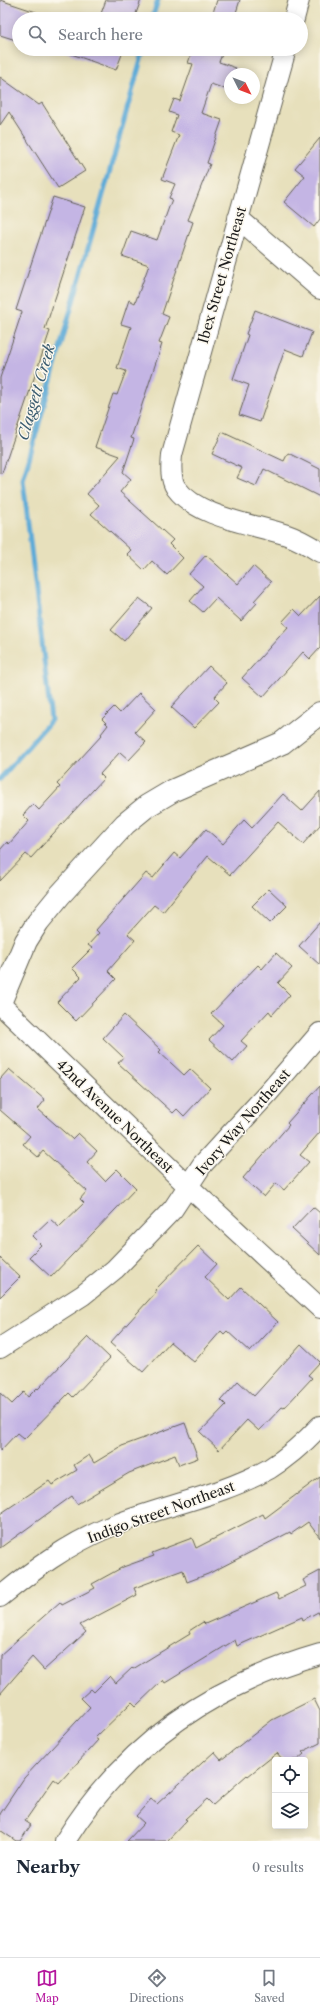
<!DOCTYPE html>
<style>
body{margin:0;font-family:"Libre Caslon Text",serif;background:#f6f6f7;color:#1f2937}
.controls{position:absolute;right:12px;bottom:12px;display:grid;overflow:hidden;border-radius:4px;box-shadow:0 2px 10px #0003}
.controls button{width:36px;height:36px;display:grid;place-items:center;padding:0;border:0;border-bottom:1px solid #e0e1e3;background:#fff;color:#1f2937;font:20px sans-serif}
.compass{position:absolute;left:224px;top:68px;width:36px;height:36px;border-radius:50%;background:#fff;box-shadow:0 2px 10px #0003;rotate:132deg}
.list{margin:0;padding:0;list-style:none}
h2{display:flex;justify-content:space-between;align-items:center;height:52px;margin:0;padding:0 16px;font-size:17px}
h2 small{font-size:13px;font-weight:400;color:#747a83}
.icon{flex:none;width:22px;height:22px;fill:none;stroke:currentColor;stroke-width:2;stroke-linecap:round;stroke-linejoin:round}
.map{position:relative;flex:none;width:320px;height:1841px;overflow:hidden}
.search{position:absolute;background:#fff;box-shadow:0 2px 10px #0003;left:12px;right:12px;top:12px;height:44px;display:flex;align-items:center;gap:10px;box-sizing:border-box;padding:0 14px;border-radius:22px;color:#747a83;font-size:15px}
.sheet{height:116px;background:#fff}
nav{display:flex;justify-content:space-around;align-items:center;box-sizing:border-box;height:56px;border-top:1px solid #e0e1e3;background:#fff;font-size:11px;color:#747a83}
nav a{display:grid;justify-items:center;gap:2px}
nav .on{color:#b5179e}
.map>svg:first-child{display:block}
</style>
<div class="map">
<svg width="320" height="1841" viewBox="0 0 320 1841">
<rect width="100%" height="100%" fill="#fbf7ec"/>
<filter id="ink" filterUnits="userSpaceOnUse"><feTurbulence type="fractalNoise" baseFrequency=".025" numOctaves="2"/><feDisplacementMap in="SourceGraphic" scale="8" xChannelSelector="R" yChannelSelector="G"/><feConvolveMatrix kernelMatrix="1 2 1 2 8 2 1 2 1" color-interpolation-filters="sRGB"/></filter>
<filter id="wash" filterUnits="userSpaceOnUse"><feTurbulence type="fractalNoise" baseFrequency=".012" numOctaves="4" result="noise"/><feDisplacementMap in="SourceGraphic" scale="16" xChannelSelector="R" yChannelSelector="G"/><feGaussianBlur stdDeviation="0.9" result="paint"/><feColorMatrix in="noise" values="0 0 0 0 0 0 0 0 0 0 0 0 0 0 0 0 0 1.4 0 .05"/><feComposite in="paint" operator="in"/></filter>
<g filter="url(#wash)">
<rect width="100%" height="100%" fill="#e7e0bc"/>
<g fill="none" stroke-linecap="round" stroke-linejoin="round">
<path stroke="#5eabd7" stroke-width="5" d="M152,19L158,0
M0,779L51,720L23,480L144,49"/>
</g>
<g id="blocks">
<path fill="#c4b5e4" d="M0,0L48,16V19H19V41L0,35Z
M106,0H141L134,19H99Z
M217,0H240L234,19H211Z
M63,49H124L116,70L63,51Z
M193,49H224L219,62L236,68L234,74H230L228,90L211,84L201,113L222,120L207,163L210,164L188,220L193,222L162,314L169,317L159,343L162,344L131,438L134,439L123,472L131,479L120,492L173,540L169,544L183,558L167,575L152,561L144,570L127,554L131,550L91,514L99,505L87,494L120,456L95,447L113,394L117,395L126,371L117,368L131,327L121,324L129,300L135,303L149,265L122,256L131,231L157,240L172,199L169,198L175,184L162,179L179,135L171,132L177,115L169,112L174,99L180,101L193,64L188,63Z
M0,77L39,105L42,103L85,171L58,188L9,112L0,125Z
M320,138V219L314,227L284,202L305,176L295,168Z
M53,197L85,207L45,329L50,331L2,473H0V378L22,312L16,310Z
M255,310L312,332L303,356L285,349L260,422L239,415L249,385L233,379L248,335L246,334Z
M222,432L284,461L288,453L320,469V497L264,469L256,486L237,478L242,468L212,454Z
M206,555L238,584L253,566L271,582L254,601L257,603L241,621L216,598L203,612L190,601L203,586L189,574Z
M320,596V648L310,659L303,652L263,697L242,678L288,627L282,622L294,609L301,616Z
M139,598L152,608L124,641L111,630Z
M209,666L227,683L214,697L219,702L194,728L171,707Z
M139,693L156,709L135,732L146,742L129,760L120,752L100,774L104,778L31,858L26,854L0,881V850L7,842L9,844L29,821L23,815L33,804L39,810L60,787L57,784L102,735L101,734L108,725L102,719L114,707L120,713Z
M320,791V825L303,844L278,822L230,875L208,856L163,912L154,905L128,934L135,940L108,971L116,979L76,1021L57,1002L81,977L72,968L92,948L88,945L99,933L96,930L146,873L153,878L174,853L180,858L206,829L223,844L244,820L252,828L283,794L302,811Z
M269,889L287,906L270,923L252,906Z
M320,922V965L299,946Z
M276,953L292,968L278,983L290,995L272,1015L269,1011L241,1041L247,1046L233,1062L209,1040L223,1025L211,1014L258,965L262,969Z
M124,1015L161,1050L159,1052L184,1075L190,1069L210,1088L184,1116L177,1109L173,1113L118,1063L123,1057L103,1038Z
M9,1069L45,1100L38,1109L72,1139L78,1133L97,1151L87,1162L105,1181L117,1169L136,1188L51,1277L29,1257L41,1245L32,1236L50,1219L59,1227L84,1203L80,1199L87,1191L43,1151L38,1157L23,1144L30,1136L0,1110V1079Z
M320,1086V1132L300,1155L309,1162L284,1190L276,1183L264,1197L243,1178L289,1125L287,1123Z
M313,1207L320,1213V1255L292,1229Z
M198,1246L217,1264L205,1277L229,1300L241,1287L278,1322L250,1352L227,1331L224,1334L221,1331L194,1362L170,1342L143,1372L110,1343L156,1292L155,1290Z
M0,1258L20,1277L0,1297Z
M88,1337L110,1358L73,1397L69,1393L24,1439L17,1433L0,1451V1393L12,1404L24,1392L28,1397L37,1388L38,1389Z
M301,1344L320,1362L308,1375L312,1378L284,1408L282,1407L259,1431L247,1420L219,1450L200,1432L226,1405L221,1400L238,1381L254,1396Z
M185,1423L198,1458L179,1465L175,1455L129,1473L77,1504L72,1496L0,1548V1514L49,1481L52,1485L77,1470L74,1465L89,1455L94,1463L122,1446Z
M320,1477V1538L308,1522L291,1534L290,1532L208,1574L187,1582L183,1570L134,1588L137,1595L80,1625L86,1632L44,1670L32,1657L0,1694V1655L60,1602L62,1605L95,1588L92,1584L123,1567L154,1556L152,1553L192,1538L196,1548L263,1514L265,1518Z
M320,1571V1616L318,1612L303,1620L302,1617L237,1646L235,1640L165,1683L163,1680L136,1706L132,1702L95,1738L98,1740L59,1783L54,1779L25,1821L31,1825L20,1841H16L0,1830V1814L24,1778L90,1707L81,1698L91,1689L94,1692L110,1676L116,1683L132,1668L133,1669L190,1634L189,1631L203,1622L205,1624L276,1593L279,1599L306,1586L303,1580Z
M314,1699L320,1711V1743L302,1752L304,1754L297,1760H283L277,1753L248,1776L247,1775L213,1805L207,1799L185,1819L187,1820L167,1841H127L144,1823L136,1816L151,1799L157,1804L214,1752L221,1760L272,1720Z"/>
</g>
</g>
<g filter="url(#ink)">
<use href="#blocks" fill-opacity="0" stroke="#636154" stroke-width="1"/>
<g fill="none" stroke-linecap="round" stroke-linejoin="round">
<g stroke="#636154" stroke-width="22">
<path id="minor" d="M294,19L299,0
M286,49L172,455C171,466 170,479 176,488C198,518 254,524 287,535C299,539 309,545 320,552
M238,218L320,289
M0,1004L189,1187L320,1308
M0,1348L83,1295L115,1269L173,1209L202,1165L269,1092L320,1033
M0,1597C33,1570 67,1545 107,1528C159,1506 219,1497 269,1469C288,1457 305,1442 320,1426
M65,1841C125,1744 212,1685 320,1654"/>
</g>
<g stroke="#636154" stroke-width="24">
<path id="tertiary" d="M0,1003L26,941L38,922L60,895L125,824L147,806L174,790L282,743L320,713"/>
</g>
<use href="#minor" stroke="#fff" stroke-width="20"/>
<use href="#tertiary" stroke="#fff" stroke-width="22"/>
</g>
</g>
<g text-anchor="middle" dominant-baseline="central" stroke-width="3" stroke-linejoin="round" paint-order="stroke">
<g font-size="14" fill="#1c1c1c" stroke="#fbf7ec">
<text transform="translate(222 275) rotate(-74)">Ibex Street Northeast</text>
<text transform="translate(115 1116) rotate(44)">42nd Avenue Northeast</text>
<text transform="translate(243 1122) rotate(-49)">Ivory Way Northeast</text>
<text transform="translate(161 1512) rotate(-20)">Indigo Street Northeast</text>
</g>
<g font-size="15" font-style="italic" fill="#3a5c70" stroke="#fbf7ec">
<text transform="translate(36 392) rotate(-74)">Claggett Creek</text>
</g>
</g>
</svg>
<div class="controls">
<button><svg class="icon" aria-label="locate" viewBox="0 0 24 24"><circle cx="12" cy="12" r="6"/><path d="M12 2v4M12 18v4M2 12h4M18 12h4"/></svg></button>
<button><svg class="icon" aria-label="layers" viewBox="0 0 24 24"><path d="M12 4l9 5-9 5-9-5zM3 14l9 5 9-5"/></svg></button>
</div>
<svg class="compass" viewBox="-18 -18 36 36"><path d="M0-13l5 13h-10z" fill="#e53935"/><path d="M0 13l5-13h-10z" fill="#747a83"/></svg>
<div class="search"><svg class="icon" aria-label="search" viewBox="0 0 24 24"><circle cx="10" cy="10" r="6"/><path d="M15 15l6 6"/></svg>Search here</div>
</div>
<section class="sheet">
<h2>Nearby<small>0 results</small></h2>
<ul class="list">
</ul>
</section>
<nav>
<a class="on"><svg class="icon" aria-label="map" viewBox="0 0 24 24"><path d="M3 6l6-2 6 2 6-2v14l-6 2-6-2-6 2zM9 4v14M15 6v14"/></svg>Map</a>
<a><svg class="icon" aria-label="directions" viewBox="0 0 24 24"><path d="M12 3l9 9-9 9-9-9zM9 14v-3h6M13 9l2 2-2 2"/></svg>Directions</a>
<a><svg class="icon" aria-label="saved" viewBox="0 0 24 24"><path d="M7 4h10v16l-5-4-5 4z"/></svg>Saved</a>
</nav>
